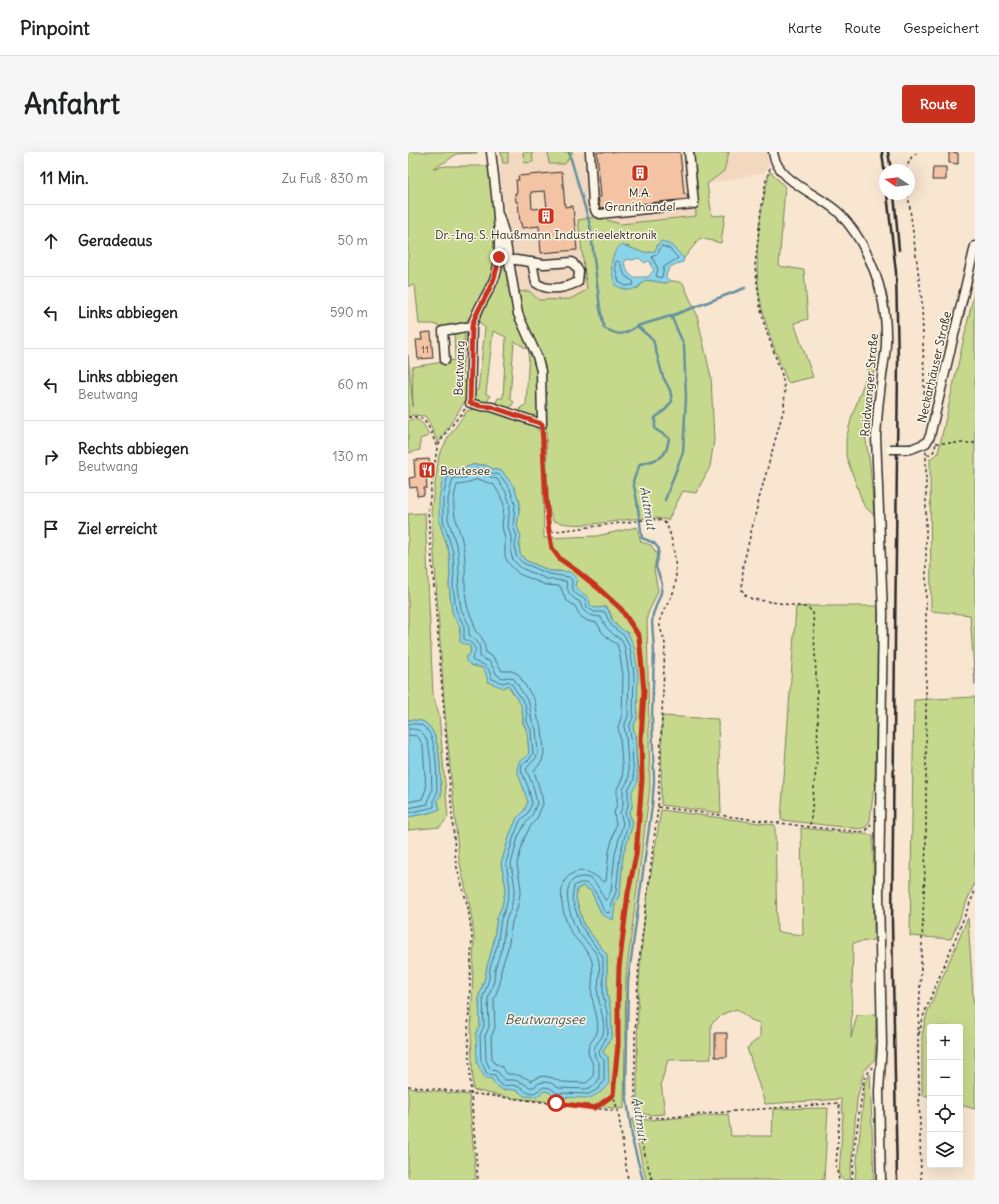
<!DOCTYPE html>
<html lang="de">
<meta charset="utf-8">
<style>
body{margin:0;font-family:Delius,sans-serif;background:#f6f6f6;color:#202124}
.controls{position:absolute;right:12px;bottom:12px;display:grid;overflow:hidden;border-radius:4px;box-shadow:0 4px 16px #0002}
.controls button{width:36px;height:36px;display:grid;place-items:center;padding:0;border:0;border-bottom:1px solid #e0e0e0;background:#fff;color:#202124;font:20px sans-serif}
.compass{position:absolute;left:471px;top:12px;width:36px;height:36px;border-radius:50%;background:#fff;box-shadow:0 4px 16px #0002;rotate:283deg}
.stop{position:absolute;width:12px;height:12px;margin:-9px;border:3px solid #c8321e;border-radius:50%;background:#fff}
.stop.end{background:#c8321e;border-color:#fff;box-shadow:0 1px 4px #0008}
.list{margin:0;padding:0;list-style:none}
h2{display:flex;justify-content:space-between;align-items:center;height:52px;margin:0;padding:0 16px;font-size:17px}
h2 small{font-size:13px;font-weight:400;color:#757577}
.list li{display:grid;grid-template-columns:26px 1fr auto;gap:12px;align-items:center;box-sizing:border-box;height:72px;padding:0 16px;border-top:1px solid #e0e0e0}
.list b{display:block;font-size:15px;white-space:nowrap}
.list p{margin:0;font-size:13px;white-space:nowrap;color:#757577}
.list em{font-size:13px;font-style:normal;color:#757577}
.icon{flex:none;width:22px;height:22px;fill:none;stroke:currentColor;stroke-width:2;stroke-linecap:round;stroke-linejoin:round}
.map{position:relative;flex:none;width:567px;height:1028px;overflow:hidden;border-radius:4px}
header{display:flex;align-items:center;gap:24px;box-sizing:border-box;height:56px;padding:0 20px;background:#fff;border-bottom:1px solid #e0e0e0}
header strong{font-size:19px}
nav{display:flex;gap:22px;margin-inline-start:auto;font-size:14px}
.intro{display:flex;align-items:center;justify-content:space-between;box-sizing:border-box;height:96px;padding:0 24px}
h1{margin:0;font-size:28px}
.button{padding:10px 18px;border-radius:4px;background:#c8321e;color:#fff;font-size:14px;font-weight:700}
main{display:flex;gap:24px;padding:0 24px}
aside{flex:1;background:#fff;border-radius:4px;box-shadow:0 4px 16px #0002}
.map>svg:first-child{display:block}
</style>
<header>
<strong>Pinpoint</strong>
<nav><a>Karte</a><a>Route</a><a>Gespeichert</a></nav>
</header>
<div class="intro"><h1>Anfahrt</h1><a class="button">Route</a></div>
<main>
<aside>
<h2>11 Min.<small>Zu Fuß · 830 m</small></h2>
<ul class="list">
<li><svg class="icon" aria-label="ahead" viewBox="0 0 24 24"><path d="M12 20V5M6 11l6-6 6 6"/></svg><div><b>Geradeaus</b></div><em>50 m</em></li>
<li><svg class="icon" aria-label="left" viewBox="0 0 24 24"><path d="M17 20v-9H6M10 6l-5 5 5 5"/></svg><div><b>Links abbiegen</b></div><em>590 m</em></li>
<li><svg class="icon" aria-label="left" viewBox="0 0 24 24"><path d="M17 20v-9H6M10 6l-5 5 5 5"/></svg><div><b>Links abbiegen</b><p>Beutwang</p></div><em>60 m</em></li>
<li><svg class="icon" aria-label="right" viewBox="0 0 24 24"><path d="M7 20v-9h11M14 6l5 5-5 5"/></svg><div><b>Rechts abbiegen</b><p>Beutwang</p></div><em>130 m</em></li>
<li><svg class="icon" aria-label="arrive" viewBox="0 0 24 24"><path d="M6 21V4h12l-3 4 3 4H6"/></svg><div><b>Ziel erreicht</b></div></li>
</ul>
</aside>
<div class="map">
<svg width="567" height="1028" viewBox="0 0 567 1028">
<rect width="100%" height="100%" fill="#f9e6d1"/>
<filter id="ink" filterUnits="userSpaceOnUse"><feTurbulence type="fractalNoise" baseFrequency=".025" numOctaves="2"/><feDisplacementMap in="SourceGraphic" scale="8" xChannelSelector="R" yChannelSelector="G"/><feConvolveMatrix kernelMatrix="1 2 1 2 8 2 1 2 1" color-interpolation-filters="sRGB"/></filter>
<g filter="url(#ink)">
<path fill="#f3d8c0" d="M91,0H359L361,13L356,21L299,32L301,62L173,76L182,138L163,149H110L92,23Z"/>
<path fill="#c6d88c" stroke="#78825c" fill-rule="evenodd" d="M0,0H69V1L48,2L39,9L25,16L38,14H80L89,81L88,111L82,131L65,161L56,172L38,176L25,172H11L7,133L0,134Z
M93,0H100V11H95Z
M115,0H124L125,10L116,11Z
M140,0H165L157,12H141Z
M285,0H321L316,19L299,32L304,64L317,63L313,91L292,86L276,106L264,94L250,92L247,99C237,103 228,98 219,94L203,115L229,137L238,128L258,131L262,129H266L275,131L289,163L303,225L306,288L302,315L288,341L275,339L260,368C253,367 245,365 238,366C208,367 176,378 145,369L141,358L139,328L137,222L131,199L113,162L108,140L121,139L131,148L162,147L179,138L170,68L187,65L213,72L288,64Z
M362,19L377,35L371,114L396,118L400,167L386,171L405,225L380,231C370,206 360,182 354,156C344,114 351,60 362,19Z
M94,81L105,155L110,170L129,209L132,264L128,267L116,263L112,259L113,255L118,253L121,198L106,189L102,247L106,250L102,256C96,256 91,256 88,250L90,246H95L98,185L85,179L78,242L82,244L79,250C73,252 69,250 65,246V239L70,238L77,176L69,167L82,143Z
M567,137V533L562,463L523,459L522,307L530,301Z
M57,180L54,227L59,231L57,249L30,291L20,268L17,264L5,263L0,265V203L5,255L4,215L47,208L46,181Z
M470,185L457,283L462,313L466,363L456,354L438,304V287L444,264L457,228Z
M70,256C87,260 128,266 134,284L136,386L189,384L229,375L233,390L243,393L249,402L246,417L250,439L239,464L242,636L218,824L216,957L104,946L65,938L63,879L66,784L62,755L51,708L37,562L23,359L31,303L41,284L59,259ZM64,313H77L85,317L94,319L106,336L112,351L109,374L113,385L111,393L112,401L117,408L142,419H152L167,434L182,453L186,456L198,455L201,458L205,469L211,476L229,566L225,575L227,584L230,620L223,639L224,655L221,661L225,671L215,703L212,741L207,752L205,767L194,763L183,739L175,734L169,737L168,747L176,773L199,803V842L203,859L204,884L195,899L196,902L200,905V917L141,940L136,939L128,945L104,937L95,938L84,927L72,874L71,844L77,826L79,815L85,793L89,766L94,754L98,735L93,712L102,682L109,666L116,659L120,650L116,637L117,606L121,601L119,579L115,571V564L113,553L100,533L78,521L75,516L63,513L62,494L51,480L52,475L44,460L41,433L42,421L41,400L31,369L45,316L54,317Z
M4,267C15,268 17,274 21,284L12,287V298L0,301V269Z
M17,361L25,543L31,563L40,665L32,675L0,678V665L21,661L32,657L29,647L33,644C32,626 35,575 13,569C9,568 4,568 0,568V362Z
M404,454H470L467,624L462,669L458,675L452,677L373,668L388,455Z
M567,545V730L543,787L502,784L506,548Z
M254,564L310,567L313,661L253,653Z
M253,658L367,673L369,780L395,783L393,676L465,683L466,788L445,791L443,886L449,863L468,862L467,907L456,919L449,948L442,1028H435L431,1023L435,962L433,947L357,952L339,896L352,885V871L343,868L329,857L317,861L303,872V907L260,908L253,931L257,962L241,963L232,960L229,950C229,905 229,860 232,816C235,763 245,710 253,658Z
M560,766L567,875V957L552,953V875H522V945L514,943V883L519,861Z
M462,922L466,1028H447L457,930Z
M0,936L61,943L68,1028H0Z
M420,956L416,1028H238L224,967L242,968L320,962L323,984H364L365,957Z"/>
<path fill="#8ad4ea" stroke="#64909e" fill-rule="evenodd" d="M254,89L264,94L276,106L275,110C265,113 260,114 258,125L262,129L258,131L238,128C226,139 222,141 207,133C203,118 200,105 213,93C224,95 235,104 247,99L250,92ZM231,106L237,111L240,109L243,110V114L246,118L240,125C223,125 223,128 216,111L219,107L224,108Z
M64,313H77L85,317L94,319L106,335L112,351L109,374L113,385L111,393L112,402L117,408L142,419L162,420L169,427L167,434C173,442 182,442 182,453L187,456L198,455C202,459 202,465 205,469C208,475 215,478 220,481L226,495L230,522L229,566L225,575L227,584L230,630L224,639V655L221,661L225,671L215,703L212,741L207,752L205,768L194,763L183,739L175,734L169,737L168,747L176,773L199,803V842L203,859L204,884L195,899L196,902L200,905L201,931L193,940L182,946L147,945L141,940L136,939L128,945L116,944C109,937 104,937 95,938L86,932L84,927L77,926L69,911L68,881L72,874L71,844L77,826L79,815L85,793L89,766L94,754L98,735L93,712L102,682L109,666L116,659L120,650L109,618L111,609L117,606L121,601L119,579L115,570V564L113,553L100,533L96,536L80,530L78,521L75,516L63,513L58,509V505L63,501L62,494L52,490V475L44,460L41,433L42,421L41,400L31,369V346L35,326L39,317H54Z
M0,568C4,568 9,568 13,569C35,575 32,626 33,644L29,648L32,657L21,661L0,665Z"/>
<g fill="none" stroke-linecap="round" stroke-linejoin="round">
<path stroke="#516f77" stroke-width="1" d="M254,94L262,97L270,106L256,115L254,125L252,126L248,124L250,117L244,105L250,101Z
M210,109L212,111L217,124L226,130L225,133L218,134L211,130L207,115L208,110Z
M65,317H76L83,321L92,323L102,337L107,352L105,374L109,385L107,393L108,404L115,411L141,422L161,425L164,428C163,440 167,442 177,447L179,455L186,460H197C203,475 204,475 217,484L222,496L226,523L225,565L221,575L223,585L226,628L220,638V654L217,661L220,671L212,703L208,740L203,751L202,760L200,761L196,759C190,747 184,722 166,734L164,747L173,774L195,805V843L199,860L200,882L191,899L192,904L196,908V929L190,937L181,942L149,941L142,936L136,935L126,941L118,940L114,936L105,933L95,934L90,930L87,923L79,922L73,909L72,883L76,874L75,845L81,827L82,816L89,794L93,767L98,755L102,735L98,711L106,684L112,669L120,661L124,651L120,635L113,618L114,612L120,609L125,602L123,578L119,570V563L117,552L103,531L100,529L95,531L84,527C78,509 79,516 64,508V506C72,496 64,491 56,487V474L48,458L45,434L46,420L45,400L35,368V346L39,327L42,321H54Z
M66,322H75L89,327L98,340L102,352L100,374L103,385V402L105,408L113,416L139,427L158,429C160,441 161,444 172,450C174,462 183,464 193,465L198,475L206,483L214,488L217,497L221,523L220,564L216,575L218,585L221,627L215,637V653L212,661L215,671L207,702L203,739L199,747L197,748C191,739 189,725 175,725C149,725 162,764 168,776C173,787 186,795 190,806C194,817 189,831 190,843C191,853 198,871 195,882C193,888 187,892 186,898L187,905L191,910V927L187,933L179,937L151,936L143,931L136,930L131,931L126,935H121L115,931L106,928H96L90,920L82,917L78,908L77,884L81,875L80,846L86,829L87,817L94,795L98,768L103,756L107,736L103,712L110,685L117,672L124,663L129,651L125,634L118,617L128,606L130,601L128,577L124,569L121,551L106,527L102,525L94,526L89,523L82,510L72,505C72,493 72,490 61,483V473L53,457L50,434L51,420L50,399L40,367V347L45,326H56Z
M67,328H73L86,333L92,343L96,353L94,375L97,386V404L100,411L111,422L138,433L152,434L158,448L167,454L172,464L180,469L189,471L194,480L202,488L209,492L211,499L215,523L214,563L210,575L212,586L215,625L209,637V652L206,661L208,672L201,700L198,729L195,730C190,725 181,719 174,719C143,721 154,763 163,780C168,789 183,800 184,810C186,821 183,833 184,844C185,855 192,869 189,880C187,887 180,891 180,899C180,905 184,908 185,913C186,916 185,922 185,925L178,931L153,930L145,926L136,924L130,925L123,929C116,924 108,922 99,922L94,915L86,911L84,907L83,885L87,876L86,847L92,831L93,818L100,796L104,770L109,757L113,737L109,712L116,687L122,675L129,666L135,652L134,645L126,619L134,609L136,601L134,576L130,567L127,549L110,522L104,519H94L86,506L78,501C76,491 76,485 67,479C67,469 61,463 59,453C55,435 59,417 56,398C52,372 40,362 49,333L57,332Z
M0,572C4,572 9,571 13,573C31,581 28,624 29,642L26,647V655L0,661
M0,577C4,577 9,577 12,579C25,587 23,625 24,639L21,645L20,652L0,656
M0,583L9,584L11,586L15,594L18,637L14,647L0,650"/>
<path stroke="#64909e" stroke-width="2.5" d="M161,0L182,73L192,156L196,176C212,184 214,184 229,174L245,188L255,225L262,238L264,249L258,257L247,266V277L261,286C258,308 251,307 232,312L225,329L229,349L234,386L246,391L251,397L248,415L254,432L253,441L245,462L244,470L246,499L244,566L246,630L244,654L220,829L218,941L225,991L235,1028
M229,174L263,164L337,136
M257,348L275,300L278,246L276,193L263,164"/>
</g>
<path fill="#f3c3a3" stroke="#2b2b2b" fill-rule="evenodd" d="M189,0H272L276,42H279L280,47L192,56L190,45H193Z
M541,0L550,1V12L541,11Z
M525,15H538V28H524Z
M154,20L157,55L165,54L169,98L133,101L131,74L114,76L113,71H112L110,50H108L107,41H109L108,28H111L110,24ZM137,39L139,56L124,57L123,40Z
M23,180L25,206L10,207L8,188H14L13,181Z
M21,307L23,323L18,324L19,336H16V343L9,344V335L2,336L1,326L7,325L6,308Z
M307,881H319V905H307Z"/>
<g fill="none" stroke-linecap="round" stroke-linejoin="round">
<g stroke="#2b2b2b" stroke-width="11">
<path id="minor" d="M83,0C87,31 91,61 91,91C91,101 91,112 88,122C82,140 69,155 64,174L62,251L73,254L84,255L134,272L133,219L129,204L110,162L96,80L91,64
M182,0L185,52L188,60L192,62L286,52L281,0
M365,0C368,30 414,43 432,62C442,73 452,87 458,100C472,128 479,159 478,191C478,202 475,213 474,224C471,244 469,264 468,284L475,461L471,741L474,892L471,939L473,1028
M101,107L136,112L164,110L171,119L170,130C157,136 141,140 128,131L124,110
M37,208L35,179L64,174
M503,297L518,291L522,284L567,94"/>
</g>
<path stroke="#2b2b2b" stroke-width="1.5" stroke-dasharray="3 3" stroke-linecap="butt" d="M362,16L358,28L353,58L347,114L352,153L357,175L374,223L377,238L376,256L351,347L335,414L334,438L337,443L344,447L397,455L401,457L405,460L410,564L409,607L402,675
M497,18L504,4L511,0
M500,42L514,149L517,269
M57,257L37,282L29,296L20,359L48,712L60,755L64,784L60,880L63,942L70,1028
M0,266C19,259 24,283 29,296
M135,280L141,380L236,368C243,368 251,366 257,371C265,379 270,423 267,434C265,446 255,456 252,468C250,475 256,484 257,492L250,655L231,810L227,884V940L228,959L232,963L238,965L253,966L328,959L430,951L432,957L428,1014L431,1028
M528,291H567
M519,303C527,301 527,297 528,290
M141,380L144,396L152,407L169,419L190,436L213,457L231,484L236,539L233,586L234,627L228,703L220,741L211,816L210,851L211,893L205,943L210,959L220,1028
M250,655L402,675L452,680L458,679L463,672
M511,882L516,862L567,739
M0,934L210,959
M187,956L205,943
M228,960L233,988L244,1028
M444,1028L447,991L456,927L464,915
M513,1028L510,888L518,692V299"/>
<use href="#minor" stroke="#fcf5e5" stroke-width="8"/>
<path stroke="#2b2b2b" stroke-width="2.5" d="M474,0L477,24
M480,0L483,18
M479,42L488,120L490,210L484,771L489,1028
M486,42L491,98"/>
<g stroke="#2b2b2b" stroke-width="11" stroke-linecap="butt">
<path id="minor-bridge" d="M482,297H503"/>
</g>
<use href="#minor-bridge" stroke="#fcf5e5" stroke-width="8"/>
</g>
</g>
<g fill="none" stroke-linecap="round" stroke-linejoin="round" filter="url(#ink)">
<path stroke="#c8321e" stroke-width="5" d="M91,105C89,115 88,124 83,133C77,148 68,159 64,174L62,251L73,254L84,255L134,272L138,348L141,380L144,396L152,407L169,419L190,436L213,457L231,484L236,539L233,586L234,627L228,703L220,741L211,816L210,851V892L205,943L187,956L148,951"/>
</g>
<defs>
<g id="building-square" transform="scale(0.9)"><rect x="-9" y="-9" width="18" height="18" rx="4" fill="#c8321e" stroke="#fcf5e5"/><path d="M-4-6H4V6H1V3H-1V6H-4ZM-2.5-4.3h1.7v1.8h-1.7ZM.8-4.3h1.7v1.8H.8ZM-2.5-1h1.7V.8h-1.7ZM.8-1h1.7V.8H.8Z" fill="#fff"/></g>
<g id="restaurant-square" transform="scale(0.9)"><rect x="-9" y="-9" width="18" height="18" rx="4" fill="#c8321e" stroke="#fcf5e5"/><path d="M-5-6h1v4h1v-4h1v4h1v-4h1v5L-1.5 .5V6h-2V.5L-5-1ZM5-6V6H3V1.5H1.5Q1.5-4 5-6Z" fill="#fff"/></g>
</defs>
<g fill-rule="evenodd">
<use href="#building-square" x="232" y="21"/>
<use href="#building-square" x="138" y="64"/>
<use href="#restaurant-square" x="19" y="318"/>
</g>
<g text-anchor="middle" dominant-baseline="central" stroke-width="3" stroke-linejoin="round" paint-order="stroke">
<g font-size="10" fill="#5d5149">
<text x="17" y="197">11</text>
</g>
<g font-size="12" fill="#2b2b2b" stroke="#fcf5e5">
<text x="232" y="40">M.A.<tspan x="232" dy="14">Granithandel</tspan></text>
<text x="138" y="82">Dr.-Ing. S. Haußmann Industrieelektronik</text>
<text x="32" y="318" text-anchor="start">Beutesee</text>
</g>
<g font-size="12" fill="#2b2b2b" stroke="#fcf5e5">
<text transform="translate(526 215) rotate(-77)">Neckarhäuser Straße</text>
<text transform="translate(51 216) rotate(-88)">Beutwang</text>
<text transform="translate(461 233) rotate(-85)">Raidwanger Straße</text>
</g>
<g font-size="13" font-style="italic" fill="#43555b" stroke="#fcf5e5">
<text transform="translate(240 356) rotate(80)">Autmut</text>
<text x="137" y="867">Beutwangsee</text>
<text transform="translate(232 967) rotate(82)">Autmut</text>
</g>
</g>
</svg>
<div class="controls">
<button>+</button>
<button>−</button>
<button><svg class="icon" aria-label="locate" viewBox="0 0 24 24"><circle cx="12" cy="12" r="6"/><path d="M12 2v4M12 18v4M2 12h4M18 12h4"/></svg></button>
<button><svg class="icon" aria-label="layers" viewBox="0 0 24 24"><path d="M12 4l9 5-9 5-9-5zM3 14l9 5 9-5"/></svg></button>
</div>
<svg class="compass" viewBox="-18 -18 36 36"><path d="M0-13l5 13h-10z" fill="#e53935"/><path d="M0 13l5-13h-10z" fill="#757577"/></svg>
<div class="stop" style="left:148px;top:951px"></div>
<div class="stop end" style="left:91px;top:105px"></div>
</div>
</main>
